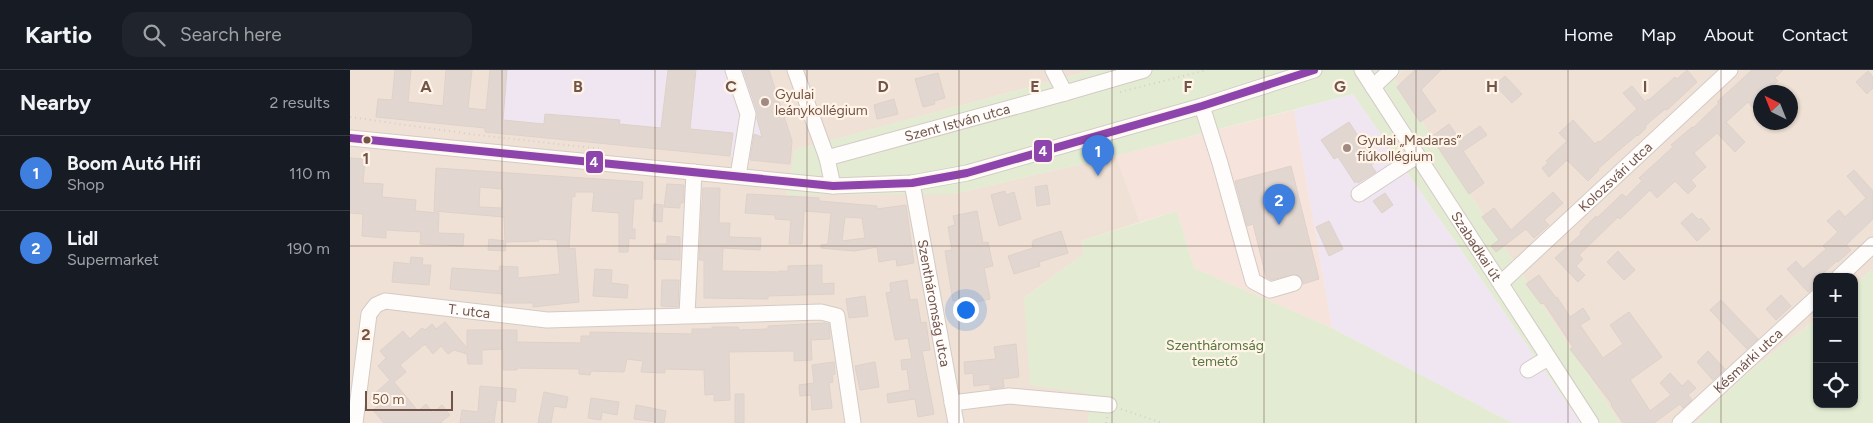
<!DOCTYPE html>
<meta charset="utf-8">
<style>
body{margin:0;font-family:Figtree,sans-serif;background:#20242c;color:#f1f3f6}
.controls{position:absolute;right:15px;bottom:15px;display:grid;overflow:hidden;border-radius:10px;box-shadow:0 1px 4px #0004}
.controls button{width:45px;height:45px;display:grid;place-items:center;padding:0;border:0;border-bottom:1px solid #363941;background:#171b24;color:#f1f3f6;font:25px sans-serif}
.compass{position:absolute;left:1403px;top:15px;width:45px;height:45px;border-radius:50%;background:#171b24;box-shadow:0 1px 4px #0004;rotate:317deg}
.scale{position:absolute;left:15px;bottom:12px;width:88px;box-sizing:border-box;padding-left:5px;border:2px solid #735449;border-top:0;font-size:14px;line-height:18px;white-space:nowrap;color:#735449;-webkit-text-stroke:4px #fff4e7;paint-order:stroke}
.you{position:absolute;left:615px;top:239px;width:18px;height:18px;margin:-12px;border:4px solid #fff;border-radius:50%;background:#1a73e8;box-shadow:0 0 0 8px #1a73e833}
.badge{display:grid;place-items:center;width:32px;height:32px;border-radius:50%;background:#db2777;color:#fff;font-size:16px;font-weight:700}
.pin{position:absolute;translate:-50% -41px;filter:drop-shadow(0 1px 2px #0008)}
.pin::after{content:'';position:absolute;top:26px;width:18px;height:15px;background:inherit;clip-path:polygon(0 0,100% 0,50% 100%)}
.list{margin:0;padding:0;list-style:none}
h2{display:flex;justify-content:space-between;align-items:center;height:65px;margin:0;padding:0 20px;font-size:21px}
h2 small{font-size:16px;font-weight:400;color:#9ea1a6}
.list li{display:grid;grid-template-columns:32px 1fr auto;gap:15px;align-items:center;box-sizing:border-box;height:75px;padding:0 20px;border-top:1px solid #363941}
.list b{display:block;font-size:19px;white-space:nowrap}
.list p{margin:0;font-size:16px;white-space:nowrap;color:#9ea1a6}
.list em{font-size:16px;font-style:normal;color:#9ea1a6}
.icon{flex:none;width:28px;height:28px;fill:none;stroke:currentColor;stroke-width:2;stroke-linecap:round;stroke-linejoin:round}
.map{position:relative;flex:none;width:1523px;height:353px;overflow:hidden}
header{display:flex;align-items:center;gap:30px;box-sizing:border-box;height:70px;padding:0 25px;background:#171b24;border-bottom:1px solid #363941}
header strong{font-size:24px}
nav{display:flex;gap:28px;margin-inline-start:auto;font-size:18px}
.search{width:350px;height:45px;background:#20242c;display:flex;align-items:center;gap:12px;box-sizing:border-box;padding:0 18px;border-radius:15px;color:#9ea1a6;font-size:19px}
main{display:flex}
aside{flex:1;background:#171b24}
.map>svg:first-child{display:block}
</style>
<header>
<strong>Kartio</strong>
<div class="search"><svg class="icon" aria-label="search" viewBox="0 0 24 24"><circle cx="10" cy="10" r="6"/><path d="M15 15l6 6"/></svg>Search here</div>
<nav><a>Home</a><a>Map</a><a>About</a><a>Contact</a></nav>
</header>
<main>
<aside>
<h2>Nearby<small>2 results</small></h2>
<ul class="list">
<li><span class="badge" style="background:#3f7fe0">1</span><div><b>Boom Autó Hifi</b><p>Shop</p></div><em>110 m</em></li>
<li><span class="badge" style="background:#3f7fe0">2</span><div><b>Lidl</b><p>Supermarket</p></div><em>190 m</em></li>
</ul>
</aside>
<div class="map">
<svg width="1523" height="353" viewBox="0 0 1523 353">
<rect width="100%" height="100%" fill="#f6efe8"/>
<path fill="#efe1d5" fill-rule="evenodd" d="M0,0H140L135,61L380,86L398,90L440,94L442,71L419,0H744L445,80L437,124H603L766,86L790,152L731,171L734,184L674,228L741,324L738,353H0Z
M1054,0H1523V198L1504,216V207H1467V248L1393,307L1346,353H1270L1044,9ZM1410,22H1440V52H1410Z"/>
<path fill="#f6e3db" d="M944,40L982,258L844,198L827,141L790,152L766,86Z"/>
<path fill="#f0e6f1" d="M140,0H419L442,71L440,94L398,90L380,86L135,62Z
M1003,24L1231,353H1162L982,258L944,40Z"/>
<path fill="#e3ecd3" d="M744,0H1054L1044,9L1270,353H1231L1003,24L766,86L603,124L437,125L444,80Z
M827,141L844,198L982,258L1162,353H738L741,324L680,315L674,228L734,184L731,171Z
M1523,198V353H1346L1393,307L1467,248V334H1504V216Z"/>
<path fill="#e2d7d0" stroke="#ded1ca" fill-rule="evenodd" d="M45,0H61L58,32L93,36L96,0H122L118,38L136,40L140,0H157L153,50L194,54L195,44L270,50L269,54L311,58L318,0H346L340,59L383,63L380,86L135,62V58L26,47L28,29L42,30Z
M393,0H419L442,71L440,94L400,90L404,64L412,67L407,49V41Z
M1065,0H1091L1071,20L1086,41L1070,52L1047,17Z
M1337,0L1347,12L1317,40L1315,39L1295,56L1296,58L1288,66L1287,65L1268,81L1248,99L1249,100L1238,111L1217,90L1199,107L1192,98L1198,93L1196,91L1217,71L1209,63L1223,50L1245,74L1248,71L1250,72L1287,39L1273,23L1282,16L1295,32L1298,29L1299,30L1325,7L1327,9Z
M1402,0H1433L1425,8L1428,11L1416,22H1410V46L1398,32L1376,52L1395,72L1385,82L1367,63L1344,83L1356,97L1341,110L1346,116L1338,124L1325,111L1307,128L1300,120L1270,149L1268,147L1229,185L1233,189L1226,196L1235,205L1228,212L1205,188L1231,164L1230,162L1246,146L1247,148L1272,124L1276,127L1292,111L1289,108L1323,77L1321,75L1342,57L1343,58L1369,33L1367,32Z
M1518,1L1523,7V18L1517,24L1506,12Z
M588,3L595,28L584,31L585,34L573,37L565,9Z
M1155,6L1172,24L1162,33L1145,15Z
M544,29L548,44L527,49L524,35Z
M999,52L1025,92L1021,95L1026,102L1008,113L1007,111L1005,113L988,87L984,89L971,70Z
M1099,54L1110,70L1130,56L1137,65L1113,81L1134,113L1119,124L1081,67Z
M0,88L15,89L13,113L33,114L32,127L66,130L65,141L89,143L88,163L114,164L113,176L70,174L71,162L36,160V168L12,166L13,144L0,143Z
M941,96L969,209L953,214L951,207L946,204L921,210L916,207L903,154L897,156L885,111Z
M86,98L293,112L292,129H284L282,159H285V169L279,168L278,182H269V143L242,141L244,122H225V127L222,126L219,179L225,178L229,232L183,237V233H153V224L100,219L102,198L149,201L150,196L168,197V208L210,204L207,170L188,169L189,171L156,172L155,181L138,180L139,169L155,171L154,147L84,141ZM130,117L153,119L152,138L129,137Z
M1504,100L1523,121V149L1496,175L1501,180L1488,192L1487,191L1469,207H1467V214L1458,222L1437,199L1446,191L1453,199L1476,179L1473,176L1488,162L1477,151L1489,140L1495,147L1516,128L1497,106Z
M317,114L334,115L333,133H330V138L314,137Z
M697,115L700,134L687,136L685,117Z
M353,118H370L369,153H380L379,167L411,168L410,180L373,178L372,201L429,202V201H438V196L472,195V214L484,213V224L418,226V229L354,228V190H349Z
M655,121L656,125L664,122L671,149L649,156L641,125Z
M1203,122L1213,133L1194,150L1199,155L1184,168L1176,159L1146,182L1141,176L1149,170L1132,147L1144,138L1161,160Z
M1035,123L1043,135L1032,143L1023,131Z
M397,124L469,128V131L527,136V139L556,135L564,193L547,196L546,189L529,192L527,177L504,181L471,178V175L478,174L481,143L454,141L452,174H439L441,150L425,149V145L395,143ZM495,147L512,148L515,168L492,171Z
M304,134L313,135L312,152L303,151Z
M627,141L633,173L638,172L643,196L634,198L640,229L622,233L621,228L603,231L595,181L602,180L598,157L605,155L603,146Z
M1342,143L1349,150L1351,148L1360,159L1347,171L1331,153Z
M979,151L993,179L979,186L966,157Z
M711,161L718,183L689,192L690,196L664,204L658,186L683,178L682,172L684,170Z
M317,166L330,167V190L304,189L305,174H317Z
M1268,181L1285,200L1274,210L1257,192Z
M61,187L73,188L72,195H81L79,215L42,212L44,192L60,194Z
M245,199L262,200L261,213L278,215L277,228L243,226Z
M1189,205L1206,228L1207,227L1220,247L1233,238L1240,249L1230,255L1253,288L1273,274L1260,255L1279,242L1312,287L1280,310L1300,341L1321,325L1310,313L1320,303L1332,316L1338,310L1346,318L1338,325L1342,330L1333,338L1330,334L1304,353H1273L1261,335L1262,334L1220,279L1223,277L1194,233L1191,234L1176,214Z
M312,210H329L328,237L311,236Z
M557,210L560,230L567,229L571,253L576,252L580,280L572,281L584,344L568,347L565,329L538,333L537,324L560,320L557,299L552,300L551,290L562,289L558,268L545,270L536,223L541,222L540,213Z
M1431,225L1441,236L1426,250L1416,239Z
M515,226L518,246L499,248L496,229Z
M1371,230L1408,269L1397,279L1360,240Z
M95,252L117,278V260H167V272L231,273V266H240V262L342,264V259H362V257H388L389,260L418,259V256L475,253L479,254L480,269L461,270L462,290L444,291V281L379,282L380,330L364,331V324L355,325L354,300L315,299V303L291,302L293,291L277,289L274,302L241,301L240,305L229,304V299L167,298V300H153V279L132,280V294H118L117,284L104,280L98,284L91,276L83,284L75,274L50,295L56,302L44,312L68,341L76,334L83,343L92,335L100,345L91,352L92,353H34L23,340L28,336L21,327L40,310L28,296L36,288L30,281L53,261L60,269L72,258L75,260L82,254L86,259Z
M666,274L669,307L653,309L654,317L640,319V314L624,316L623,303L615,304L614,292L646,289L644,277Z
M1358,281L1375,299L1363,310L1347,292Z
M484,292L485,304L482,305L483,312L479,313L482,338L462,340L461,325L450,326L449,315L464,313L462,295Z
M525,292L529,317L510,320L505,296Z
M130,316L166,319L165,332L147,330L144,353H110L112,340L128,342Z
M194,322L218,327L216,338L204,336L201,353H188Z
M385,324H394V353H385Z
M241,328L269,332L267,345L252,342L251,350L238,348Z
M286,335L316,341L314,353L284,349Z"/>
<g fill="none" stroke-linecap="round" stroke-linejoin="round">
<g stroke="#d4cbc5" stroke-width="17">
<g id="minor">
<path d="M383,0L398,44L388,106"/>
<path d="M445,0L477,88L483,116"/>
<path d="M703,0L715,23"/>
<path id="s1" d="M1012,0L1241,353"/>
<path d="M1023,17L1041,0"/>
<path d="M852,36L870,93L903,211L920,220L944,213"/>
<path d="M0,68L483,116L562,113L617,103L852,36L964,0"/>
<path id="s2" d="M477,88L715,23L794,0"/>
<path id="s3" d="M562,113L606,353"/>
<path d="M1009,124L1067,86"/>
<path d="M1489,207L1523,175"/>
<path id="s4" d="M1151,213L1380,0"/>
<path d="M337,245L344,102"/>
<path d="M1178,300L1198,288"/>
<path d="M602,333L659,326L759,335"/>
<path id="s5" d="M5,353L19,244L26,235L35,231L197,250L471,242L487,246L503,353"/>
<path id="s6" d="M1330,353L1467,227"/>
</g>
</g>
<path stroke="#d7cec9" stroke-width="2" stroke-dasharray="1 4" stroke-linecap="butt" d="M770,22L857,0
M0,47L127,65L253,79
M771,339L812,353
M756,353L757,347"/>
<use href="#minor" stroke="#fefdfc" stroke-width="15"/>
<g stroke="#fff4e7" stroke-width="11">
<path id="bus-1" d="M0,68L483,116L562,113L617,103L852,36L964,0"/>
</g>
<use href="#bus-1" stroke="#8e44ad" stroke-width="8"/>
</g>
<path fill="none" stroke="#735449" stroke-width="1" stroke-opacity="0.55" d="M152,0V353M305,0V353M457,0V353M609,0V353M762,0V353M914,0V353M1066,0V353M1218,0V353M1371,0V353M0,176H1523"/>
<g fill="#a18a81" stroke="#fff4e7" stroke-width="2">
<circle cx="415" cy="32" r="5"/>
<circle cx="997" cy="78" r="5"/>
</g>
<circle fill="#735449" stroke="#fff4e7" stroke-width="2" cx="17" cy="70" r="4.5"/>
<g text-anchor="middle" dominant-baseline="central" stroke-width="4.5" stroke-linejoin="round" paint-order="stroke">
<g font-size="14" fill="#735449" stroke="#fff4e7" text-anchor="start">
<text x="425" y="24">Gyulai<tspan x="425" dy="16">leánykollégium</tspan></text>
<text x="1007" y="70">Gyulai „Madaras”<tspan x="1007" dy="16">fiúkollégium</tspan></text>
</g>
<g font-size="14" fill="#735449" stroke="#fff4e7">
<text stroke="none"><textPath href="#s2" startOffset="135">Szent István utca</textPath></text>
<text stroke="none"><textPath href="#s4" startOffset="156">Kolozsvári utca</textPath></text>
<text stroke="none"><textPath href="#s1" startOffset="210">Szabadkai út</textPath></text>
<text stroke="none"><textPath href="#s3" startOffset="122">Szentháromság utca</textPath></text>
<text stroke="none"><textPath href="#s5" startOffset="216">T. utca</textPath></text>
<text stroke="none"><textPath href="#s6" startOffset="92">Késmárki utca</textPath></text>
</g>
<g font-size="14" fill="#567841" stroke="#fff4e7">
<text x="865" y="275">Szentháromság<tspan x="865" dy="16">temető</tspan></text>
</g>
</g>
<g font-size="16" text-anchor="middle" font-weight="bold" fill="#735449" stroke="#fff4e7" stroke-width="4.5" stroke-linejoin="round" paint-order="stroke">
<text x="76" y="22">A</text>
<text x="228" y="22">B</text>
<text x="381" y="22">C</text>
<text x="533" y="22">D</text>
<text x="685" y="22">E</text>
<text x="838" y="22">F</text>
<text x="990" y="22">G</text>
<text x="1142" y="22">H</text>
<text x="1295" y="22">I</text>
<text x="16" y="94">1</text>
<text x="16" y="270">2</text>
</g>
<g stroke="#fff4e7" stroke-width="2">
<rect x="683" y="69" width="20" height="24" rx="5" fill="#8e44ad"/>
<rect x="235" y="80" width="19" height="24" rx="5" fill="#8e44ad"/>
</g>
<g font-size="14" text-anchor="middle" font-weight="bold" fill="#fff">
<text x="693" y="86">4</text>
<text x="244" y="97">4</text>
</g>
</svg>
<div class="controls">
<button>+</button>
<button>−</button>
<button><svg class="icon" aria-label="locate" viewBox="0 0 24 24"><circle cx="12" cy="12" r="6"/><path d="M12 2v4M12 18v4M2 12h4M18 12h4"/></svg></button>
</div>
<svg class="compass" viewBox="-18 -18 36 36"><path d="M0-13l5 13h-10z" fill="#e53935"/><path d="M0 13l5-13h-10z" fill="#9ea1a6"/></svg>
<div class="scale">50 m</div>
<div class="you"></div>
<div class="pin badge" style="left:748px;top:106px;background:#3f7fe0">1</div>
<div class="pin badge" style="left:929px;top:155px;background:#3f7fe0">2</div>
</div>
</main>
